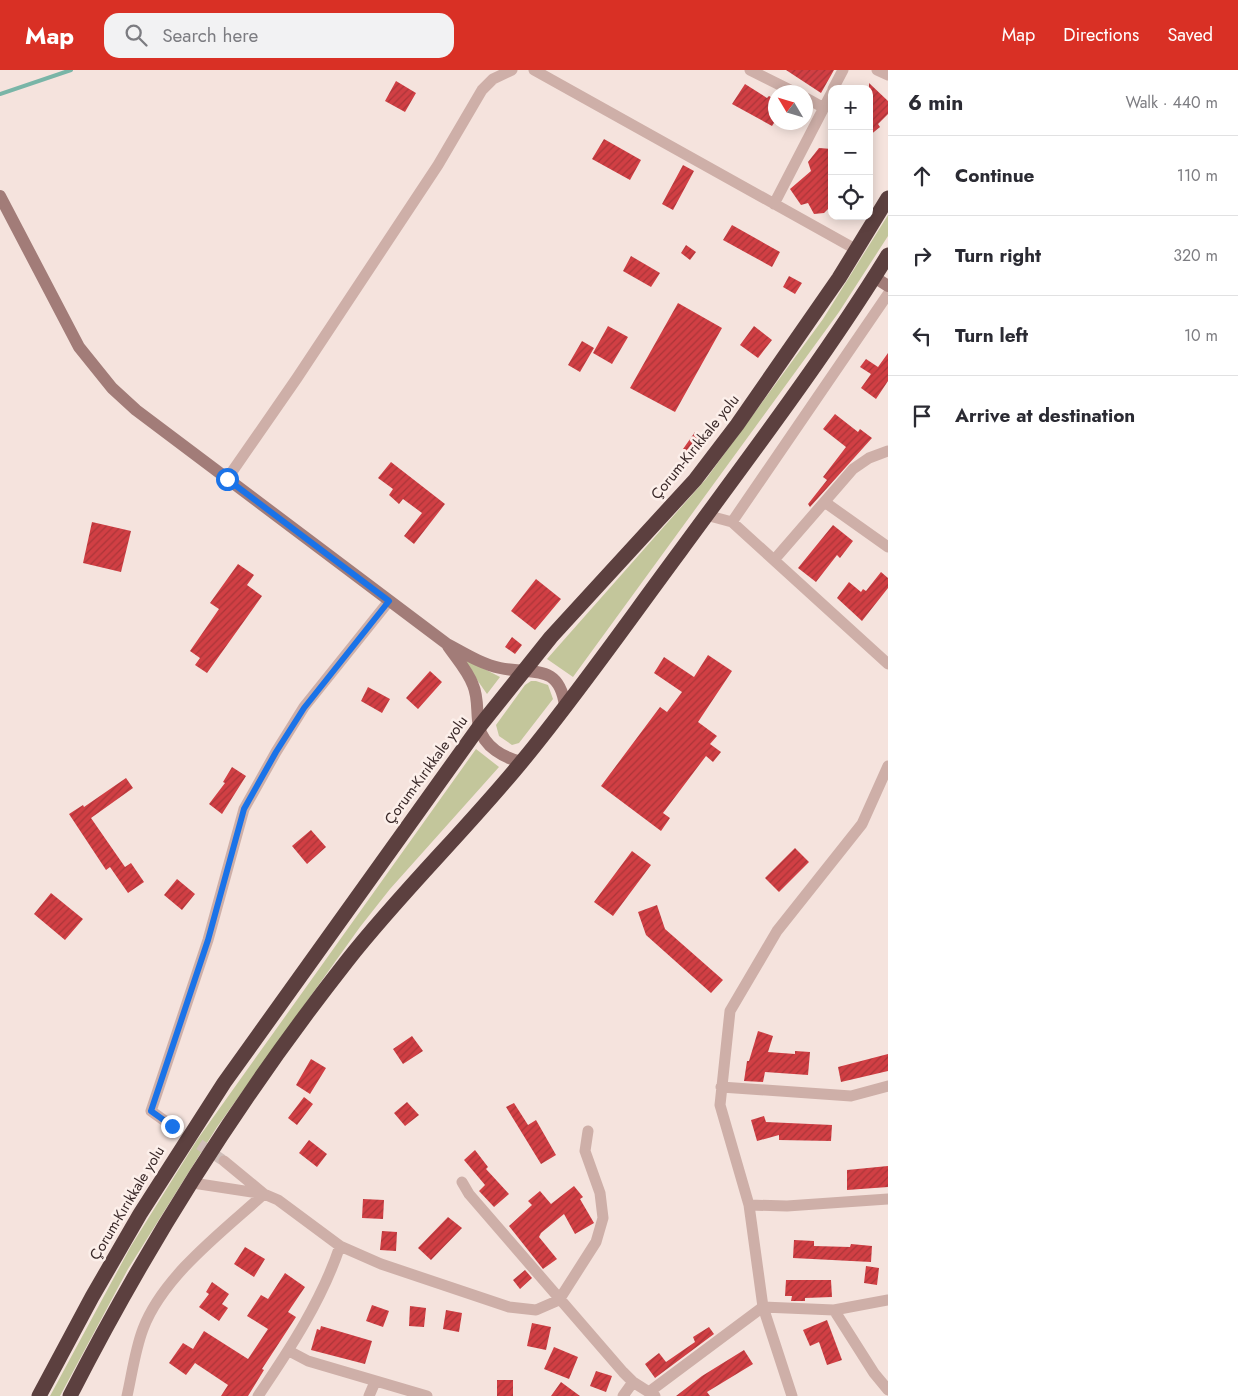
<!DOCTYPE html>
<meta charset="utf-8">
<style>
body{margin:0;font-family:Jost,sans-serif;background:#f2f2f3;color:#2b2b33}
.controls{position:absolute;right:15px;top:15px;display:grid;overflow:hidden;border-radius:10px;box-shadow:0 2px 12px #0003}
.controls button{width:45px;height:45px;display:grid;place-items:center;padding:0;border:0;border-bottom:1px solid #e1e1e2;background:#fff;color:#2b2b33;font:25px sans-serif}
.compass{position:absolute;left:768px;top:15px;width:45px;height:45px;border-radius:50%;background:#fff;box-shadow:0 2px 12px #0003;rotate:308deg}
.stop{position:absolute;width:15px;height:15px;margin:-11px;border:4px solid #1a73e8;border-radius:50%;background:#fff}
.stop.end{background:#1a73e8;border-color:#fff;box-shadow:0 1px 5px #0008}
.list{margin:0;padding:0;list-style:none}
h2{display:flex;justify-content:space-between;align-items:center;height:65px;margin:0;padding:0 20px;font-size:21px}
h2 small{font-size:16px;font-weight:400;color:#7c7c81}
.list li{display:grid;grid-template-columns:32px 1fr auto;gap:15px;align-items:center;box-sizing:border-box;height:80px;padding:0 20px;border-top:1px solid #e1e1e2}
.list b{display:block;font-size:19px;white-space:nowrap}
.list em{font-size:16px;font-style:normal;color:#7c7c81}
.icon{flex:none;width:28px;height:28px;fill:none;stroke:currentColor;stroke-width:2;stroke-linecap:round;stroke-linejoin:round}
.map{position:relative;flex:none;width:888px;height:1326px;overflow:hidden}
header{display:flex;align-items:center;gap:30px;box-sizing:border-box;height:70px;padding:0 25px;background:#d93025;color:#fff}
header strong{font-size:24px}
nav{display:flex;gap:28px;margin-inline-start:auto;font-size:18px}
.search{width:350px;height:45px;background:#f2f2f3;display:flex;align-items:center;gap:12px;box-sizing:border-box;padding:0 18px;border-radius:15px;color:#7c7c81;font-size:19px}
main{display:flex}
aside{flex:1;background:#fff}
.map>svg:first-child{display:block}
</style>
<header>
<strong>Map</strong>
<div class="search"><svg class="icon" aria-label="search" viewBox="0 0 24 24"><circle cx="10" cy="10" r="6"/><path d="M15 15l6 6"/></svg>Search here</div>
<nav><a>Map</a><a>Directions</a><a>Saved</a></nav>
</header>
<main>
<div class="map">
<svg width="888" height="1326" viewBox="0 0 888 1326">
<defs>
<pattern id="building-hatch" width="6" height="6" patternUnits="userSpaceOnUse" patternTransform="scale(1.25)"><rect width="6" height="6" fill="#d13f44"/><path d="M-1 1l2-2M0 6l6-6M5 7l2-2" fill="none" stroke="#ab3539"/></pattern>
</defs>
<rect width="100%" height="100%" fill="#f5e3dd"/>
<path fill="#c3c69b" d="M888,145V166L839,242L573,607L547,589L706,409L823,249Z
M461,587L500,607L487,624Z
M531,611H536L548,615L553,629L519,673L512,675L499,666L496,655L525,615Z
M476,679L499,697L390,819L360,857L217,1057L128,1199L60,1326H50L131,1176L197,1070Z"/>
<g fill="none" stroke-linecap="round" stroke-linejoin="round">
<path stroke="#79b5a7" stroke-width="4" d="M0,24L71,0"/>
</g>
<path fill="url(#building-hatch)" d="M786,0H834L821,23Z
M396,11L416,23L405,42L385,31Z
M869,13L888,31V44L878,54L880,57L869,66Z
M745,14L767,28L769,26L776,30V50L772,56L732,34Z
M604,69L641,90L630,110L592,89Z
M819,78L832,79V135L824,143L814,144L808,133L801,135L790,119L811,101L808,92Z
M683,95L694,101L673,140L662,134Z
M732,155L780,182L772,197L723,170Z
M686,175L696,182L690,190L681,183Z
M631,186L660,203L651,217L623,201Z
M789,206L802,213L795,224L783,217Z
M678,233L722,258L675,342L630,318Z
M608,256L628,267L612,294L593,283Z
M754,256L772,270L758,288L740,275Z
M582,271L594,278L580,302L568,295Z
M888,283V311L876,329L861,318L871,304L860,297L866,289L878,297Z
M835,344L858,362L860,359L872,368L810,437L808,434L827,410L823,407L846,377L823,359Z
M695,362L704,370L692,386L683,379Z
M391,392L445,434L414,474L404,466L422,443L403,429L399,434L389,425L393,419L378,408Z
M92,452L131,461L121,502L83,493Z
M833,455L853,471L840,488L837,485L816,512L798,498Z
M238,494L254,505L247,515L262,526L207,603L195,595L200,588L190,581L219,539L210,533Z
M881,502L888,508V518L862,551L837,528L849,512L861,522L863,519L866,521Z
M536,509L561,529L535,560L511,541Z
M512,567L522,575L515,584L505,577Z
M708,585L732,601L698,652L717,666L710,674L721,682L713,692L706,686L663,743L670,748L661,761L601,716L660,637L667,642L682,622L654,603L664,587L694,607Z
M430,601L442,612L418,639L406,628Z
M368,617L390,629L382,643L361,631Z
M232,697L246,706L222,744L209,734L225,713L223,712Z
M126,708L133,718L91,748L125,797L131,793L144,812L128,823L110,797L106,800L69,744L83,735L84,737Z
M311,760L326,777L307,794L292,776Z
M795,778L809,792L779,822L765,808Z
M632,781L651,795L613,846L594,832Z
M177,809L195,824L182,840L164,825Z
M51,823L83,849L65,870L34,844Z
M657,835L665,859L723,910L711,923L646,865L638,842Z
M758,961L773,966L768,982L795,984V981L810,982L808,1005L765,1002L763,1012L744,1011L747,991H749Z
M412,966L423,981L403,994L393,979Z
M888,984V1001L841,1012L838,997Z
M311,989L326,998L310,1024L296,1015Z
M304,1027L313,1034L297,1055L288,1048Z
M407,1032L419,1045L405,1056L394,1043Z
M514,1033L528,1055L536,1050L556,1085L541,1094L506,1037Z
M764,1046L766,1052L832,1055L831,1071L779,1070V1065L757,1071L751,1050Z
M309,1070L327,1084L317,1097L299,1083Z
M475,1080L488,1097L486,1099L509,1124L494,1137L479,1121L485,1115L464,1090Z
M888,1096V1117L847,1120V1100Z
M574,1116L583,1127L580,1129L594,1153L575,1164L564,1144L541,1163L539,1167L557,1189L543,1199L509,1156L532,1135L528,1131L540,1121L551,1134Z
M363,1129L384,1130L383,1149L362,1148Z
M448,1147L462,1158L431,1190L418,1178Z
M382,1161L397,1162L396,1181L380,1180Z
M794,1170L814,1171V1176L850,1177L851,1174L872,1176L871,1192L793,1188Z
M245,1177L265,1189L254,1207L234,1194Z
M866,1196L879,1198L877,1215L864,1213Z
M525,1200L532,1208L520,1219L513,1210Z
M285,1203L305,1217L288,1242L296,1247L262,1299L264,1300L248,1326H221L228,1315L195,1293L186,1305L169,1293L183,1273L193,1279L204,1261L248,1289L268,1259L247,1246L261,1225L268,1229Z
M786,1210H831L832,1227L805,1228V1231H791L792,1226H785Z
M212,1212L229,1224L222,1234L228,1238L219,1251L199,1237L209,1224L206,1222Z
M372,1235L389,1241L383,1257L366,1251Z
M410,1236L426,1238L424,1257L409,1256Z
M446,1240L462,1243L459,1262L443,1259Z
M827,1250L842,1290L827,1295L819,1272L810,1276L803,1260Z
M532,1253L551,1257L546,1280L527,1276Z
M321,1256L372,1271L365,1294L311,1280L317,1259L320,1260Z
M709,1257L714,1264L655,1308L645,1294L659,1283L666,1292L695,1272L693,1267Z
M554,1277L578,1287L569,1309L544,1299Z
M744,1280L753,1294L707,1322L710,1326H676L702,1306Z
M596,1301L612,1306L606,1322L590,1316Z
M497,1310H513V1326H497Z
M561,1312L580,1326H551Z"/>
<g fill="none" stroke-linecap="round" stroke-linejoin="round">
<path stroke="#d0beb9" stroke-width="11" stroke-dasharray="11 5.5" stroke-linecap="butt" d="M172,1056L224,1091"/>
<path stroke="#ceafa8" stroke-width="11" d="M534,0L857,180
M750,0L794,22
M877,0L888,5
M833,19L843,0
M806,28L824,38
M774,134L832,22
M227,409L297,308L438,95L482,20L493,9L512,0
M826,433L888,477
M706,445L732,452L888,594
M732,452L888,224
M774,490L853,399L869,388L888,381
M721,1017L851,1026L888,1016
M172,1056L151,1041L208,870L244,739L276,682L304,637L389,531
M462,1112L469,1124L623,1302L633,1312L655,1326
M193,1113L264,1124L278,1130L340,1176L381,1194L509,1237L536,1240L559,1230L596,1172L603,1148L600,1123L585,1081L588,1061
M749,1135L787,1136L888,1129
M834,1240L874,1303L888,1320
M289,1281L308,1291L427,1326
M649,1322L763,1237L834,1240L888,1230
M127,1326C132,1304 135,1280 143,1259C163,1206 223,1161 264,1124L224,1091
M258,1326C290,1279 322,1230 340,1176
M369,1326L375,1312
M623,1326L633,1312
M792,1326L763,1237L749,1135L720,1035L730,941L777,861L862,754L888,696"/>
<path stroke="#a27c78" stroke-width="12" d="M0,126L79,277L112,318L136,340L447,574C464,583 481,594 500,598C532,605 559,592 565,636
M874,207L888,216
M448,576C457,589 468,601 473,615C479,629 476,643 479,657C484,677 504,688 522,692"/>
<path stroke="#5c403f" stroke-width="15" d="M39,1326L92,1227L140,1144L224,1013L479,657L551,567L695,410L737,355L839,208L888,128
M70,1326C148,1173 241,1026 347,891C402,821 467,759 524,689C579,622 629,550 681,480C752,383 825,287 888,185"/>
</g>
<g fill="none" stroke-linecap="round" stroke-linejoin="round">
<path stroke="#1a73e8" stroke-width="6" d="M172,1056L151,1041L208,870L244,739L276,682L304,638L389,531L227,409"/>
</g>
<g text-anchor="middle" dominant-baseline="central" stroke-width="5" stroke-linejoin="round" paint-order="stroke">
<g font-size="15" fill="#3a2929" stroke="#fcefea">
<text transform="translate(695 377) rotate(-51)">Çorum-Kırıkkale yolu</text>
<text transform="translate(426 700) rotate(-54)">Çorum-Kırıkkale yolu</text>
<text transform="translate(127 1133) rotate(-59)">Çorum-Kırıkkale yolu</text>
</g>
</g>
</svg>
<div class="controls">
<button>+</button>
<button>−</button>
<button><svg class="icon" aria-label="locate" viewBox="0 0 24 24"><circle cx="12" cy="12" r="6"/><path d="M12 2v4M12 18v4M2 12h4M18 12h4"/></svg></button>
</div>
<svg class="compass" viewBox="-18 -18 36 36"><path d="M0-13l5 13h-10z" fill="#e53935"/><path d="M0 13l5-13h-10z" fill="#7c7c81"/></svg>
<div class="stop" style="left:227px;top:409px"></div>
<div class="stop end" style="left:172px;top:1056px"></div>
</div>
<aside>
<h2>6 min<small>Walk · 440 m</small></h2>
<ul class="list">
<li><svg class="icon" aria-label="ahead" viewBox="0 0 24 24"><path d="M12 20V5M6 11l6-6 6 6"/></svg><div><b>Continue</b></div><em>110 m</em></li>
<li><svg class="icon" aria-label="right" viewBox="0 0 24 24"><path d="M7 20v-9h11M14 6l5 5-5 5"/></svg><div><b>Turn right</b></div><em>320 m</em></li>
<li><svg class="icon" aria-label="left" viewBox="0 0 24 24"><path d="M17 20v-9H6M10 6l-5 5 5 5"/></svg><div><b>Turn left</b></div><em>10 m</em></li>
<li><svg class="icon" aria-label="arrive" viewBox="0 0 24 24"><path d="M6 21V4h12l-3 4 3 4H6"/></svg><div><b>Arrive at destination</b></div></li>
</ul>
</aside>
</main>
